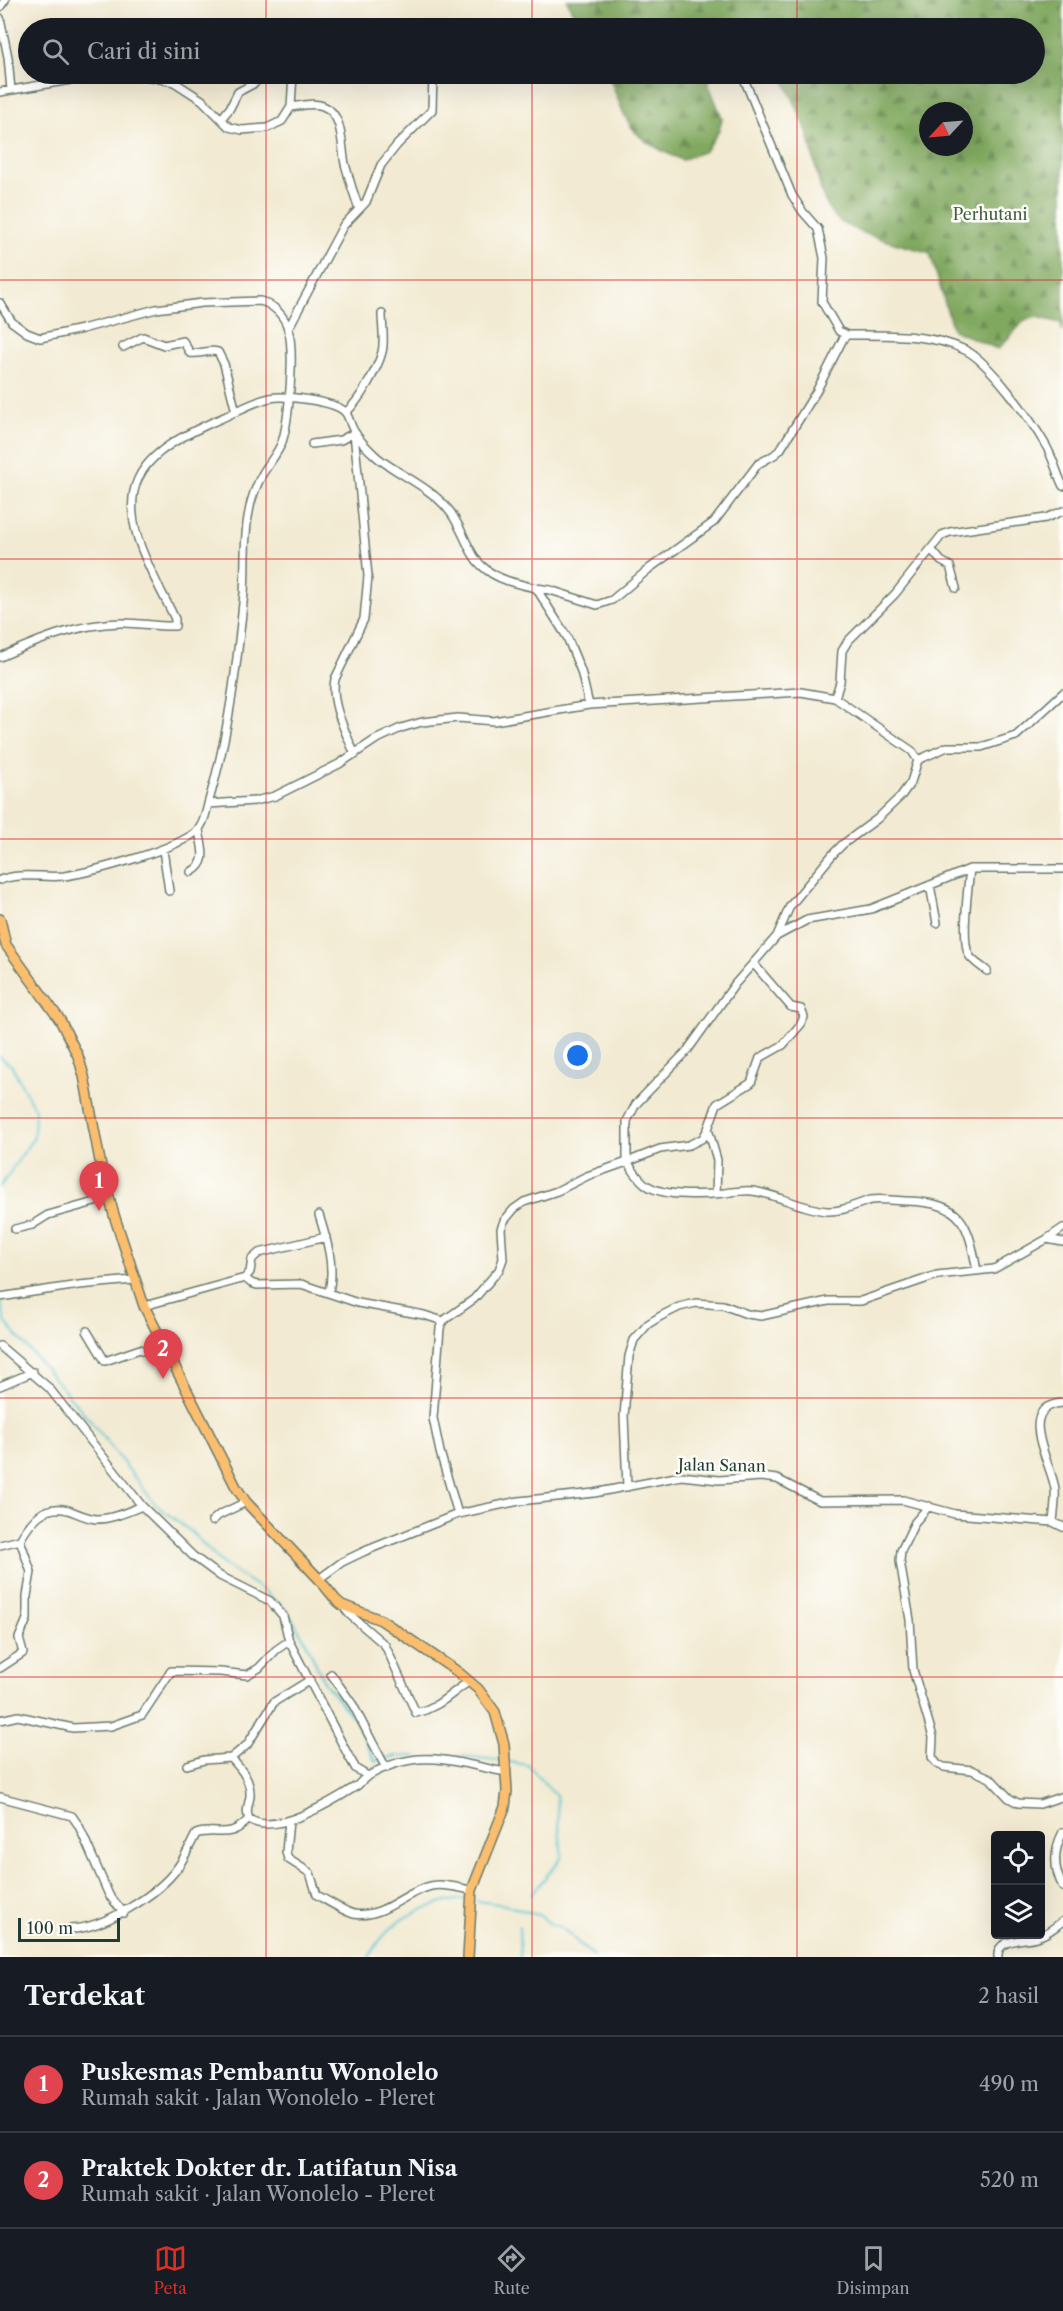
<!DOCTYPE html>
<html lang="id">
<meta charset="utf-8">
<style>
body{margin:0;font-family:"Libre Caslon Text",serif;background:#20242c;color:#f1f3f6}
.controls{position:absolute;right:18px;bottom:18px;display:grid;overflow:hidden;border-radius:6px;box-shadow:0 6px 24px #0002}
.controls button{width:54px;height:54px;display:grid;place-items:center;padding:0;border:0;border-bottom:2px solid #363941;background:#171b24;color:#f1f3f6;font:30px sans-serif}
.compass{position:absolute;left:919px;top:102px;width:54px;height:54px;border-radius:50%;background:#171b24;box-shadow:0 6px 24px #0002;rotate:244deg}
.scale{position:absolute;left:18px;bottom:15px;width:102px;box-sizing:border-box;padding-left:6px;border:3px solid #1f3d34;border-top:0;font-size:16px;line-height:21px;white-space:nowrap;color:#1f3d34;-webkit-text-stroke:4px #fdfcf7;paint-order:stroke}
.you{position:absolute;left:578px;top:1056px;width:21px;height:21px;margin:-15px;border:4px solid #fff;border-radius:50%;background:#1a73e8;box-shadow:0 0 0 9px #1a73e833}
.badge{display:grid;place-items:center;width:39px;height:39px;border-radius:50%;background:#d93025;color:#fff;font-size:20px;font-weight:700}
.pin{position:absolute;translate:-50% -50px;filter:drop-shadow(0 2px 3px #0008)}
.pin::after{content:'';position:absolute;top:32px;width:21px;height:18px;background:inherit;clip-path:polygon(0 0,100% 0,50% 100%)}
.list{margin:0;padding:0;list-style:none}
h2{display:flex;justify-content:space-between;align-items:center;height:78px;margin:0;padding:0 24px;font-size:26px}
h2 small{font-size:20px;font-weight:400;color:#9ea1a6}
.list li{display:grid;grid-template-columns:39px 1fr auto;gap:18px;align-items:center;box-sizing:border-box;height:96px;padding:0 24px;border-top:2px solid #363941}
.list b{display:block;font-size:22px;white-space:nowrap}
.list p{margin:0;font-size:20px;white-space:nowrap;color:#9ea1a6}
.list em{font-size:20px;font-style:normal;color:#9ea1a6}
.icon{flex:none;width:33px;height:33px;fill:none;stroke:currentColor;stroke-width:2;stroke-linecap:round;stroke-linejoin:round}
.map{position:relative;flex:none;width:1063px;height:1957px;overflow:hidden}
.search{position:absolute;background:#171b24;box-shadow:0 6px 24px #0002;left:18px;right:18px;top:18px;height:66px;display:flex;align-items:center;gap:15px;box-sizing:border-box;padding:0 21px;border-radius:33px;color:#9ea1a6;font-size:22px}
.sheet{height:270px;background:#171b24}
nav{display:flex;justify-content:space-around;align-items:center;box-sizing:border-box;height:84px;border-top:2px solid #363941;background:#171b24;font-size:16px;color:#9ea1a6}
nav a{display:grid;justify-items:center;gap:3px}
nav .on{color:#d93025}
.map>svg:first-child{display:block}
</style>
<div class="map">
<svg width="1063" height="1957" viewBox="0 0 1063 1957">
<defs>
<pattern id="forest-firs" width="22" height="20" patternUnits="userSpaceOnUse" patternTransform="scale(1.5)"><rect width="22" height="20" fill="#80a85f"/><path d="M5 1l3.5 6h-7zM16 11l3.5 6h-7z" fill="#688a4f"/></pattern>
</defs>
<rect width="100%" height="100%" fill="#fdfcf7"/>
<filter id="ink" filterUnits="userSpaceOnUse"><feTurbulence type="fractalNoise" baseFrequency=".0167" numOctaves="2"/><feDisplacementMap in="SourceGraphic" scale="12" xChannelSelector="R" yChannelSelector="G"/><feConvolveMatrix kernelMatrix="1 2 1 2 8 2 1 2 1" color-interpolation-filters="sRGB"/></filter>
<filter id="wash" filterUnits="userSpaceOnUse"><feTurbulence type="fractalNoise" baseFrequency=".008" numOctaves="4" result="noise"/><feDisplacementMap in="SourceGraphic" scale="24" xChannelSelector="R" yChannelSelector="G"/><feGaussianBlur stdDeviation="1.35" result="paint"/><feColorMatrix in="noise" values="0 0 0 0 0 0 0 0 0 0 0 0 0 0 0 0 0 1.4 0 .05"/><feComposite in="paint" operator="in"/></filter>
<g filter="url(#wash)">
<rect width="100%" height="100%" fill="#f2ead2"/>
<path fill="url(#forest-firs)" stroke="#50724a" stroke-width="1.5" fill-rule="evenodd" d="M567,0H1063V332L1061,323L1037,317L1025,320L998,349L953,330L930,253C907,246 851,233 836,218C817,199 816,157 807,132C800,112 790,93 781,74H1034V28H590L572,11ZM928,111H964V147H928Z
M608,74H709V85L722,118L719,131L705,151L682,160C627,137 629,126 608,74Z"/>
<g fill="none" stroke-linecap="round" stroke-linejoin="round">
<path stroke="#58c4d2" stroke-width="2" d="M0,1057L12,1066L35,1110L34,1137L0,1187
M0,1298L5,1322L90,1420L156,1505L190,1531L224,1565L263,1590L288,1612L306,1642L324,1682L355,1720L375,1761L396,1756H417
M437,1756H464L503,1761
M509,1762L528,1765L556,1796L562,1857L531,1895
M477,1901L506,1905L541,1916L552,1925L561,1927L594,1957
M519,1926L520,1957
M369,1957C375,1948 381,1937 389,1930C408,1912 438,1902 464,1899"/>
</g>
</g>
<g filter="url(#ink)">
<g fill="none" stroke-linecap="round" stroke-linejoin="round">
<g stroke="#697a6b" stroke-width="10">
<path id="minor" d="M0,7L5,0
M0,18L8,57L11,90
M137,74L174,82L202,100L229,127L242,130L267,128L282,121L291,107L293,74
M742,74L792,195L803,212L818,229L824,258L822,302L839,331L847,335
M0,92L106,74
M291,107C301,106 313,102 323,106C344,114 341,146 345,164C349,179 354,195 359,209
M221,119L230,108L238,92L255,83L256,81L254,74
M0,303L12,322L27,333L40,338L82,329L156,309L202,303L260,301C273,304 285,316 288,329C295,350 289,421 282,442C278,453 269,463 263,473C257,484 251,499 249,512C243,539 246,566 244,593C237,665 229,735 208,804
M288,329L343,226L366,202L381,165L397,145L432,110L433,74
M123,347L143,337L164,345L183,341L190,353C200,355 208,349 218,352L224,364L236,412
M346,412C359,402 378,368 382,352C385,341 382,326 382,314
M312,444L341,440L354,433L368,576L364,619L335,679C330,704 346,732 355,755
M931,549L941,561L950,566L956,588
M536,588L550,590L597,605L612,600L650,568L714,522L758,464L774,455L780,450L816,392L843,339L847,335C884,335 931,333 965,350C989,361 1031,420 1045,444C1053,457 1056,472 1063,486
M0,657C39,640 76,624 120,623C138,622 157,627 175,626V619C157,580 118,523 138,479C151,450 187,434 215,421C233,414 251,402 270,398C284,395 333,401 344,411C349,415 350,425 354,431C360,442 369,450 378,458C400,475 429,487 447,508C462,524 467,553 482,566C497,580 517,584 536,588L567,637L581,671L589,705
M835,698L840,682L842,651L848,641L895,594L942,535L950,532L1046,518L1063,511
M918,760L947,747H981L1016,736L1063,693
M163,850L169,891
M970,869C968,886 961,942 969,955C972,961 981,966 987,971
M191,872C210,862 201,847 199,829
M0,880C20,872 43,878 64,876C92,872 179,849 198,830C204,823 206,813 208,804L255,801L275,796L339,764L375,740L401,728L422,722L458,718L494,721L589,705L801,692L835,698L912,751L918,760L911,782L901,796L877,819L843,844L833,854L790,906L777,936
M930,885L937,923
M753,963L791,1007L801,1009L804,1017L801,1024L783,1045L760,1058L751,1083L717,1104L708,1129L703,1138L689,1145L660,1149L627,1162C634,1171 639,1181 648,1186C665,1197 705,1195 725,1193C733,1192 743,1190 752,1191C777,1194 802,1209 827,1211C843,1212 856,1204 871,1200C882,1198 896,1201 907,1201C962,1203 968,1221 977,1271
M708,1129L717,1160L716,1194
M319,1215C327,1241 335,1265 329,1292
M15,1229L32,1225L48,1215L109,1198
M1047,1239L1063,1228
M245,1278L251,1283L257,1285L301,1284L358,1303L424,1315L443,1321
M0,1297L79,1285L134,1280
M144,1306L245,1278L250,1272L252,1259L259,1253L326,1237
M87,1331L105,1361L140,1349L156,1356L167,1355
M0,1346L49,1388L142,1506L193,1556L220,1576L270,1601L283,1616L289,1641L348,1755L356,1769L368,1776
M0,1386L33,1372
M627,1487L624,1416L629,1356L634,1340L648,1324L661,1316L679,1307L696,1303L723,1305L747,1314L761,1316L828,1301H861L937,1275L994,1269L1047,1239L1063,1242
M929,1506L915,1522L901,1551L900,1561L910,1620L913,1670L933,1737L932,1757L937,1764L944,1767L972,1770L990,1778L1009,1798L1018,1803L1040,1804L1063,1796
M458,1514L440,1452L433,1418L440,1328L443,1321L474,1299L499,1270L503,1259L501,1229L504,1221L514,1209L524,1202L557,1191L587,1176L627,1162V1121L636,1104L687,1051L735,984L777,936L807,920L871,909L970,869H1063
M212,1521L219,1515L246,1502
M1053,1522C1054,1511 1056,1500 1055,1489C1052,1464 1014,1406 1063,1403
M0,1545L20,1540
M319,1579L342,1562L365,1551L458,1514L519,1501L594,1493L681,1476L719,1480L761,1477L777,1479L820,1501L903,1500L955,1514L1053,1522L1063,1527
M342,1605L350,1615L385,1645L416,1713C442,1706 449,1694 470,1681
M0,1668L23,1653L19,1638L27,1619V1596L31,1572L20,1540C31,1521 43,1504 68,1510C77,1513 86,1518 96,1519C112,1519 127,1512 142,1506
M331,1674L353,1705L386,1768
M0,1720L18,1716L73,1728L111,1726L142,1715L171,1671L220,1672L247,1675L259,1668L276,1650L289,1641
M231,1758C241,1769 251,1780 250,1796C249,1805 245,1810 249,1819C275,1837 335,1800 358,1785C361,1782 364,1778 368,1776C380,1769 397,1762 411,1760C441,1755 476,1767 506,1772
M187,1765L204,1760L231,1758L247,1745L274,1702L310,1680
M0,1797L72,1816L79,1826L109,1895L124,1913
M289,1821L286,1852L288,1859L310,1873L317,1895C326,1900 345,1912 354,1914C383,1919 404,1892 431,1886C444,1883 459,1888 472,1890
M1063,1832C1053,1851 1053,1868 1063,1887
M70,1929C103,1929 159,1894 178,1867C185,1857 190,1845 196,1834C218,1827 228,1841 249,1819
M998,1957C996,1936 1029,1942 1042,1935C1049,1932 1056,1926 1063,1921"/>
</g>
<g stroke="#697a6b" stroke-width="12">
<path id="major" d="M0,919L6,945L60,1020L78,1056L84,1076L102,1172L114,1215L144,1306L236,1487L246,1502L319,1579L336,1600L342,1605L381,1620L458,1672L478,1689L495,1712L504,1744L507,1791L505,1807L472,1890L468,1957"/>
</g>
<use href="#minor" stroke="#fff" stroke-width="7"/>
<use href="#major" stroke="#fbbe6e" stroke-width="9"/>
</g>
</g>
<path fill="none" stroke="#d62828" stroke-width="1.5" stroke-opacity="0.55" d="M266,0V28M532,0V28M797,0V28M266,74V1957M532,74V1957M797,74V1957M0,280H1063M0,559H1063M0,839H1063M0,1118H1063M0,1398H1063M0,1677H1063"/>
<g text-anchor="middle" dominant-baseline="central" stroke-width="5" stroke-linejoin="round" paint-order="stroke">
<g font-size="16" fill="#405e42" stroke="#fdfcf7">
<text x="990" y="214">Perhutani</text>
</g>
<g font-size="16" fill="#1f3d34" stroke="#fdfcf7">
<text transform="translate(722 1465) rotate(1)">Jalan Sanan</text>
</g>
</g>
</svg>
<div class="controls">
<button><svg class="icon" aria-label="locate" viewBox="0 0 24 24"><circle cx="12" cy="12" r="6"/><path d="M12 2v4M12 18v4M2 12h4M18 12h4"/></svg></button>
<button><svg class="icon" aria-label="layers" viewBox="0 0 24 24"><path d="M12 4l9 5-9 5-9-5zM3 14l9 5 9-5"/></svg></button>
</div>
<svg class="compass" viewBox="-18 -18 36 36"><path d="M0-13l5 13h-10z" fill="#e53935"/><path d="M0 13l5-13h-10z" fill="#9ea1a6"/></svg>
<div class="scale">100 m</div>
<div class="you"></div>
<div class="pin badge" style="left:99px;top:1211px;background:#e0444e">1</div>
<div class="pin badge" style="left:163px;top:1379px;background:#e0444e">2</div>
<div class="search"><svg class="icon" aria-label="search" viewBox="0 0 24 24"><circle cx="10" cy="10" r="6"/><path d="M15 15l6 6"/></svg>Cari di sini</div>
</div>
<section class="sheet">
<h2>Terdekat<small>2 hasil</small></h2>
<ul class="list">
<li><span class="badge" style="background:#e0444e">1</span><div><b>Puskesmas Pembantu Wonolelo</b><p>Rumah sakit · Jalan Wonolelo - Pleret</p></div><em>490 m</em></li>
<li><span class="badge" style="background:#e0444e">2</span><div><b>Praktek Dokter dr. Latifatun Nisa</b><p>Rumah sakit · Jalan Wonolelo - Pleret</p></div><em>520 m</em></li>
</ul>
</section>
<nav>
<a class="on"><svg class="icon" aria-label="map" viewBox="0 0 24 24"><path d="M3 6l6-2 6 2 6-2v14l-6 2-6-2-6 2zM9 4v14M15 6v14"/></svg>Peta</a>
<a><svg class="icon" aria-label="directions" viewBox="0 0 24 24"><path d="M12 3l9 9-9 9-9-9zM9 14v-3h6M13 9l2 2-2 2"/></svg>Rute</a>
<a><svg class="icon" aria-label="saved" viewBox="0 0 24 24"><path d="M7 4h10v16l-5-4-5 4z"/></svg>Disimpan</a>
</nav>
